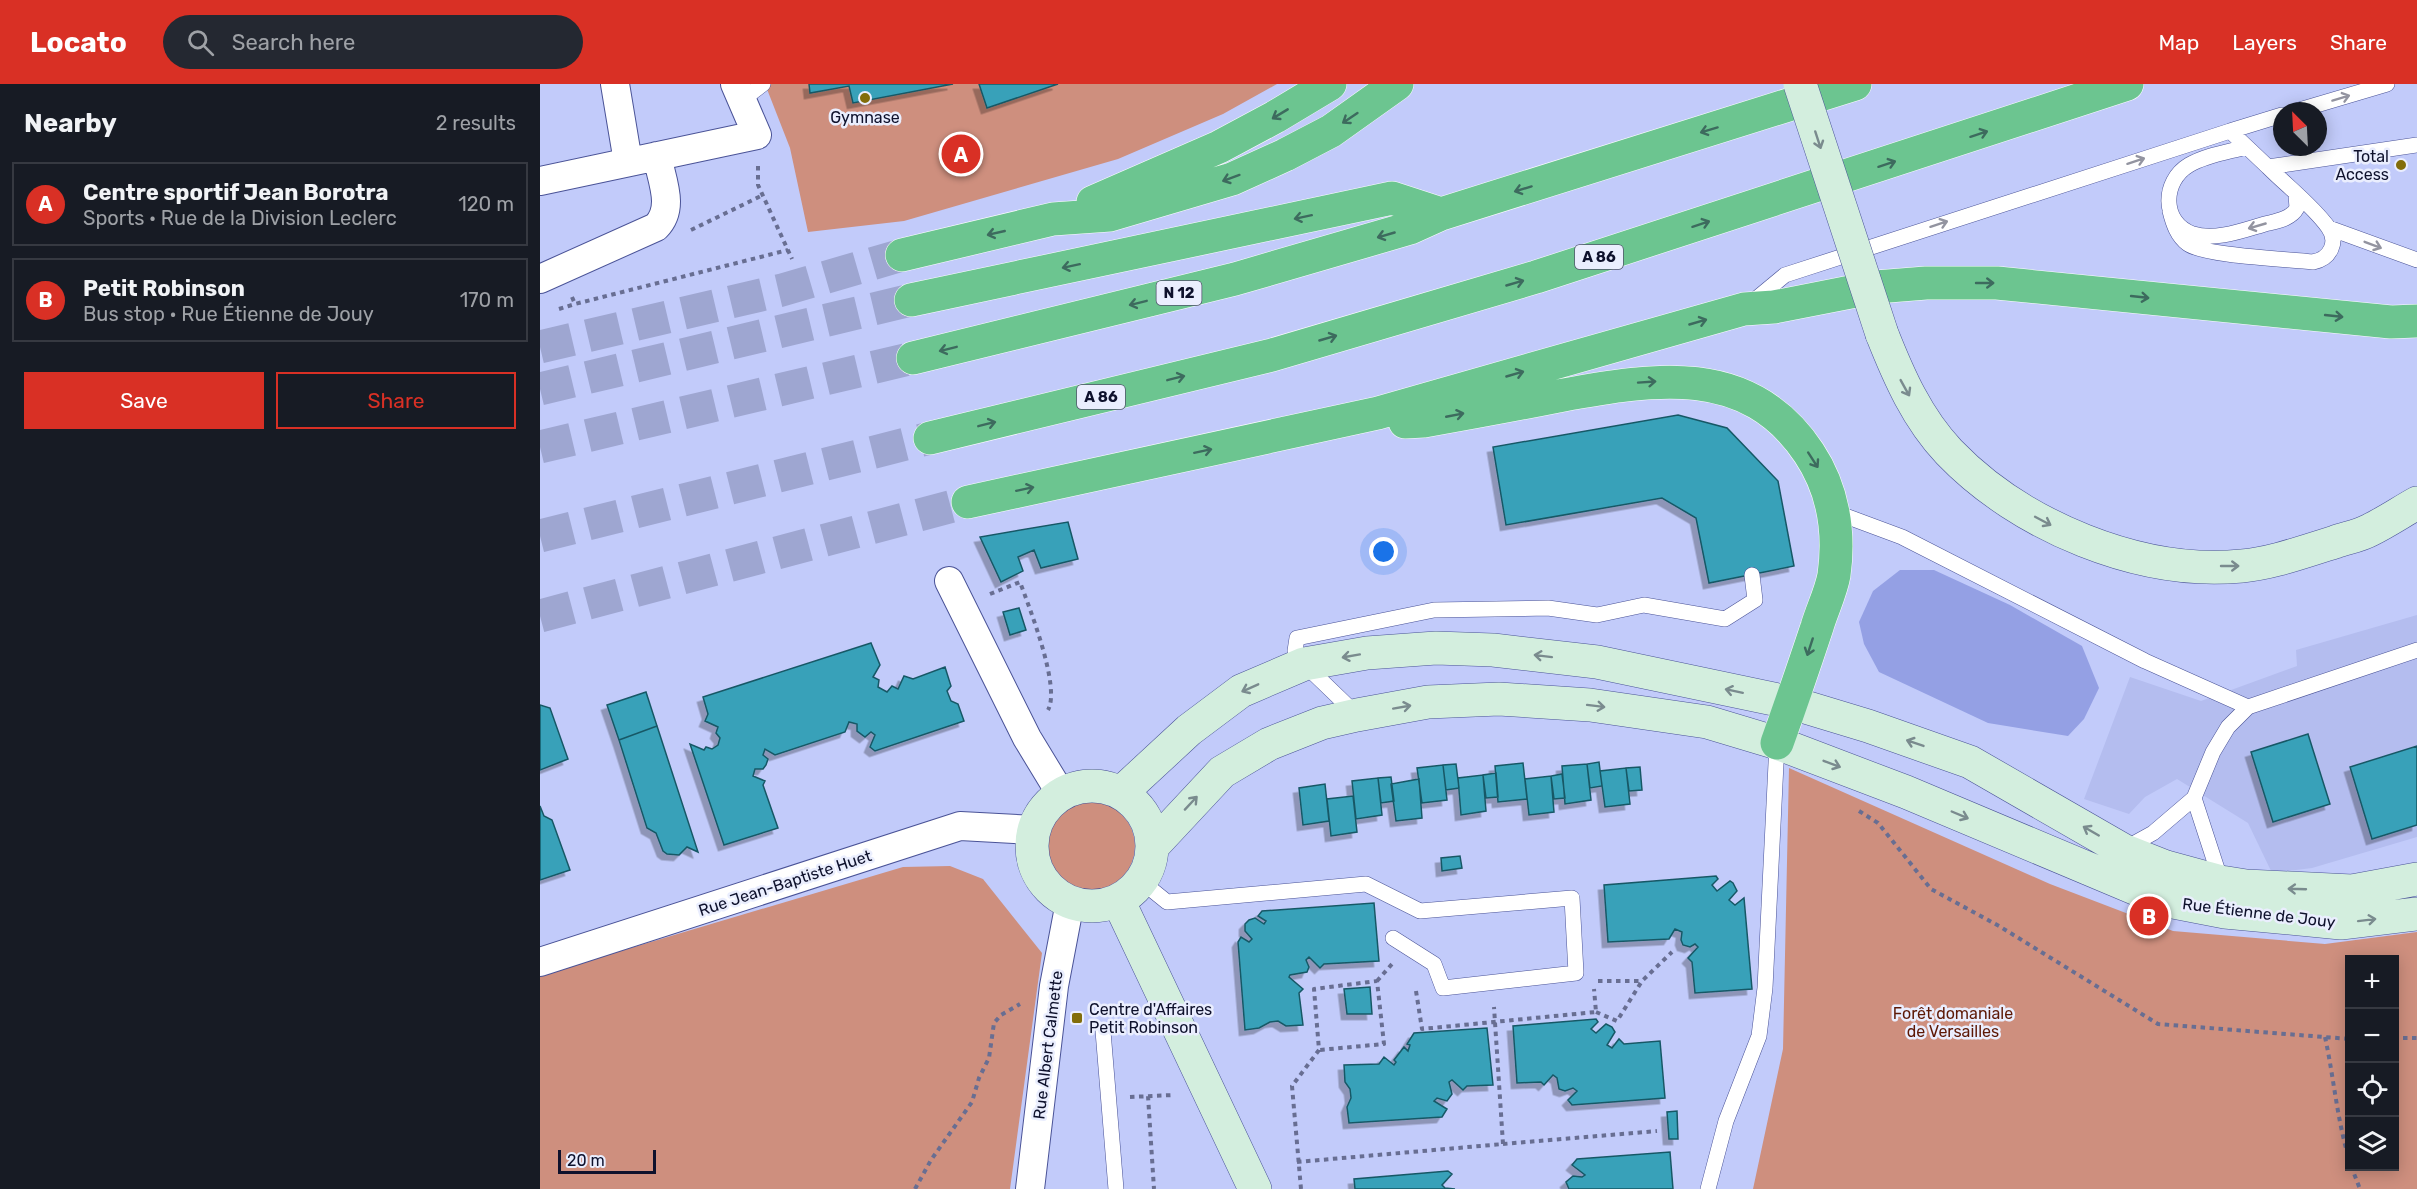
<!DOCTYPE html>
<meta charset="utf-8">
<style>
body{margin:0;font-family:Rubik,sans-serif;background:#242831;color:#f1f3f6}
.controls{position:absolute;right:18px;bottom:18px;display:grid;overflow:hidden;border-radius:0px;box-shadow:0 3px 15px #0003}
.controls button{width:54px;height:54px;display:grid;place-items:center;padding:0;border:0;border-bottom:2px solid #363941;background:#171b24;color:#f1f3f6;font:30px sans-serif}
.compass{position:absolute;left:1733px;top:18px;width:54px;height:54px;border-radius:50%;background:#171b24;box-shadow:0 3px 15px #0003;rotate:336deg}
.scale{position:absolute;left:18px;bottom:15px;width:98px;box-sizing:border-box;padding-left:6px;border:3px solid #0e112c;border-top:0;font-size:16px;line-height:21px;white-space:nowrap;color:#0e112c;-webkit-text-stroke:4px #eaeefe;paint-order:stroke}
.you{position:absolute;left:844px;top:468px;width:21px;height:21px;margin:-15px;border:4px solid #fff;border-radius:50%;background:#1a73e8;box-shadow:0 0 0 9px #1a73e833}
.badge{display:grid;place-items:center;width:39px;height:39px;border-radius:50%;background:#d93025;color:#fff;font-size:20px;font-weight:700}
.pin{position:absolute;translate:-50% -50%;border:3px solid #fff;box-shadow:0 2px 6px #0006}
.list{margin:0;padding:0;list-style:none}
h2{display:flex;justify-content:space-between;align-items:center;height:78px;margin:0;padding:0 24px;font-size:26px}
h2 small{font-size:20px;font-weight:400;color:#9ea1a6}
.list li{display:grid;grid-template-columns:39px 1fr auto;gap:18px;align-items:center;box-sizing:border-box;height:84px;margin:0 12px 12px;padding:0 12px;border:2px solid #363941;border-radius:0px}
.list b{display:block;font-size:22px;white-space:nowrap}
.list p{margin:0;font-size:20px;white-space:nowrap;color:#9ea1a6}
.list em{font-size:20px;font-style:normal;color:#9ea1a6}
.actions{display:flex;gap:12px;padding:18px 24px}
.actions a{flex:1;padding:14px 0;border:2px solid #d93025;border-radius:0px;text-align:center;font-size:21px;color:#d93025}
.actions .main{background:#d93025;color:#fff}
.icon{flex:none;width:33px;height:33px;fill:none;stroke:currentColor;stroke-width:2;stroke-linecap:round;stroke-linejoin:round}
.map{position:relative;flex:none;width:1877px;height:1105px;overflow:hidden}
header{display:flex;align-items:center;gap:36px;box-sizing:border-box;height:84px;padding:0 30px;background:#d93025;color:#fff}
header strong{font-size:28px}
nav{display:flex;gap:33px;margin-inline-start:auto;font-size:21px}
.search{width:420px;height:54px;background:#242831;display:flex;align-items:center;gap:15px;box-sizing:border-box;padding:0 21px;border-radius:33px;color:#9ea1a6;font-size:22px}
main{display:flex}
aside{flex:1;background:#171b24}
.map>svg:first-child{display:block}
</style>
<header>
<strong>Locato</strong>
<div class="search"><svg class="icon" aria-label="search" viewBox="0 0 24 24"><circle cx="10" cy="10" r="6"/><path d="M15 15l6 6"/></svg>Search here</div>
<nav><a>Map</a><a>Layers</a><a>Share</a></nav>
</header>
<main>
<aside>
<h2>Nearby<small>2 results</small></h2>
<ul class="list">
<li><span class="badge">A</span><div><b>Centre sportif Jean Borotra</b><p>Sports · Rue de la Division Leclerc</p></div><em>120 m</em></li>
<li><span class="badge">B</span><div><b>Petit Robinson</b><p>Bus stop · Rue Étienne de Jouy</p></div><em>170 m</em></li>
</ul>
<div class="actions"><a class="main">Save</a><a>Share</a></div>
</aside>
<div class="map">
<svg width="1877" height="1105" viewBox="0 0 1877 1105">
<defs>
<filter id="shadow"><feDropShadow dx="-5.5" dy="5.5" stdDeviation="0" flood-color="#0004"/></filter>
</defs>
<rect width="100%" height="100%" fill="#c2cbfa"/>
<path fill="#b4bdef" d="M1877,531V753L1772,784L1732,789L1708,739L1637,695L1605,713L1589,730L1544,715L1590,593L1661,617L1757,582L1756,566Z"/>
<path fill="#ce8f7e" fill-rule="evenodd" d="M225,0H737L683,30L578,75L364,137L268,148L250,64Z
M1249,684L1510,800L1633,847L1785,860L1877,848V1105H1213L1243,965ZM1810,876H1854V1082H1810Z
M507 762a44 44 0 1 1 88 0a44 44 0 1 1-88 0Z
M410,782L443,795L502,869L470,1105H0V891L363,783Z"/>
<path fill="#94a0e4" d="M1360,486H1394L1470,521L1542,562L1559,604L1544,635L1528,652L1448,639L1339,588L1324,560L1319,538L1333,507Z"/>
<path fill="#37a1b9" stroke="#195866" stroke-width="1.5" filter="url(#shadow)" d="M269,0H413L313,19L309,2L270,9Z
M439,0H518L447,24Z
M1138,331L1187,344L1238,397L1254,482L1169,499L1156,434L1122,414L966,441L953,363Z
M528,438L538,475L501,484L494,466L478,473L483,487L461,498L440,453Z
M479,524L486,546L470,551L463,528Z
M331,559L340,581L333,593L339,596L338,603L347,608L352,602L358,605L364,592L373,595L405,583L411,602L407,607L411,617L418,620L424,637L335,667L330,663L335,651L331,648L325,653L317,647V640L309,638L305,648L235,671L225,665L223,671L228,675L226,681L223,685H215L213,692L225,697L223,701L238,744L184,761L150,660L164,666L166,663L172,665L178,661L180,654L176,649L178,643L165,637L168,630L163,613Z
M106,608L117,642L79,656L67,621Z
M0,621L10,624L28,675L0,686Z
M117,642L158,768L147,763L139,771L127,770L123,767L116,749L107,744L79,656Z
M1768,650L1790,720L1733,738L1711,668Z
M1877,662V741L1832,755L1810,683Z
M1059,678L1062,702L1050,704L1047,680Z
M983,679L987,715L958,718L955,682Z
M916,680L919,704L906,706L903,681Z
M1047,680L1051,716L1025,720L1022,682Z
M903,681L907,716L882,719L877,684Z
M1100,683L1102,706L1089,707L1086,684Z
M1086,684L1090,720L1065,723L1060,687Z
M956,689L958,713L946,714L943,691Z
M1022,690L1025,714L1014,715L1011,692Z
M943,691L946,727L921,731L918,694Z
M1011,692L1014,728L989,731L985,695Z
M851,693L854,717L841,719L838,694Z
M838,694L842,731L816,735L812,697Z
M879,695L882,734L856,737L851,700Z
M785,700L789,737L763,741L759,704Z
M813,712L817,748L791,752L787,715Z
M0,722L4,732L12,736L30,786L0,796Z
M920,772L922,784L902,787L901,774Z
M1176,792L1178,795L1172,801L1177,807L1190,797L1193,799L1197,807L1189,816L1195,821L1204,814L1212,905L1155,909L1152,878L1148,874L1158,863L1155,860L1150,863L1143,861L1141,856L1142,848L1135,845L1129,855L1068,858L1064,801Z
M834,819L839,877L784,880L780,884L769,873L766,876L769,883L767,888L750,891L749,893L763,905L759,909L763,941L746,942L738,937L730,938L719,944L705,946L698,858L701,853L709,858L712,855L705,847V840L709,836L715,834L724,840L726,837L718,832L722,827Z
M830,903L832,930H807L804,905Z
M1056,935L1058,938L1051,945L1056,949L1066,940L1072,943L1075,948L1067,961L1072,964L1079,955L1084,960L1120,957L1125,1014L1032,1021L1028,1016L1037,1007L1033,1004L1025,1007L1019,1005L1017,994L1013,991L1004,1001L1001,998L977,999L973,942Z
M947,944L953,1001L927,1002L923,1006L912,996L909,998L912,1010L907,1017L897,1014L894,1017L907,1025L902,1033L809,1039L807,1023L811,1014L810,1005L805,998L804,981L839,980L844,973L854,981L856,978L854,976L864,963L868,967L870,961L867,960L874,949Z
M1137,1027L1138,1055H1129L1127,1028Z
M1130,1068L1133,1105H1029L1026,1098L1033,1092L1042,1093L1045,1091L1032,1081L1037,1075Z
M908,1087L912,1090L902,1101L905,1104L915,1105H815L814,1095Z"/>
<g fill="none" stroke-linecap="round" stroke-linejoin="round">
<path stroke="#9ea6d1" stroke-width="33" stroke-dasharray="33 16" stroke-linecap="butt" d="M0,263L242,206L362,171
M0,305L371,216
M0,363L373,274
M0,452L390,354
M0,532L428,418"/>
<g stroke="#4a5397" stroke-width="16">
<path id="lane" d="M202,16L223,0
M1756,27L1847,0
M1690,47L1742,31
M1706,63C1688,68 1666,71 1649,81C1622,97 1621,139 1653,150C1676,157 1704,146 1725,140C1737,137 1751,135 1757,124L1756,111
M1630,127C1633,139 1637,152 1648,160C1665,172 1748,175 1773,178C1790,175 1799,158 1788,143C1772,121 1748,103 1728,83
M1789,144L1877,176
M1210,220L1245,191L1690,47L1728,83L1877,61
M1292,427L1362,453L1605,577L1708,623
M817,631L764,580L755,567L757,554L894,526L1008,524L1057,531L1104,521L1185,535L1215,516L1212,491
M1654,714L1681,797
M1584,765L1613,749L1654,714L1673,668L1688,643L1708,623L1877,566
M601,797L627,818L826,800L880,827L1032,814L1036,889L903,904L894,880L853,854
M563,947L576,1105
M1168,1105L1186,1037L1219,952L1225,904L1237,659"/>
</g>
<g stroke="#4a5397" stroke-width="30">
<path id="street" d="M75,0L88,78
M0,97L217,51L195,0
M0,195L116,143C135,124 122,97 117,72
M409,497L487,654L521,710
M0,878L420,742L494,746
M490,1105L514,902L530,818"/>
</g>
<g stroke="#4a5397" stroke-width="34">
<path id="secondary" d="M1342,250C1359,293 1377,334 1409,368C1480,442 1600,492 1702,482C1734,479 1765,467 1795,458C1806,454 1819,452 1830,446C1846,438 1861,428 1877,419
M492 762a60 60 0 1 1 120 0a60 60 0 1 1-120 0Z
M581,709L649,646L701,607L764,580L827,569L896,564L953,566L1057,578L1252,619L1328,642L1430,678L1583,766L1626,783L1681,798L1706,802L1812,807L1877,795
M612,763L682,688L729,660L782,639L817,631L888,618L959,615L1050,621L1167,638L1237,659L1366,708L1623,816L1685,828L1801,839L1877,830
M578,816L715,1105"/>
</g>
<g stroke="#fff" stroke-width="34">
<path id="highway" d="M553,118L679,63L735,33L790,0
M362,171L513,135L570,131L692,95L745,71L791,47L857,0
M371,216L852,114L901,130
M373,274L695,195L870,144L901,130L1315,0
M865,338L884,337C929,329 973,321 1018,312C1112,295 1208,277 1269,369C1293,405 1300,448 1294,491C1291,508 1282,526 1277,543C1264,582 1251,620 1237,659
M390,354L732,271L996,193L1587,0
M428,418L838,329L1204,225L1234,223L1336,203L1386,199H1457L1851,238L1877,237"/>
</g>
<path stroke="#686e92" stroke-width="4" stroke-dasharray="4.5 4.5" stroke-linecap="butt" d="M218,82V101L252,175
M151,146L223,111
M32,213L35,220L248,166
M19,225L35,220
M450,510L480,498C489,523 521,603 508,626
M1319,727L1338,739L1391,805L1459,842L1618,940L1810,955
M837,897L852,880
M1058,897H1102
M876,907L882,945L1056,928L1054,905
M1056,928L1077,937L1102,897L1132,868
M1785,953C1794,994 1797,1037 1810,1078
M1854,954H1877
M608,1012L614,1105
M590,1013L634,1011
M963,1060L1117,1047
M757,1078L963,1060L954,923
M1811,1082L1820,1105
M375,1105L391,1076L432,1018L439,994L449,974L454,939L461,931L480,920
M761,1105L752,1002L779,966L774,905L837,897L844,960L779,966"/>
<use href="#lane" stroke="#fff" stroke-width="15"/>
<use href="#street" stroke="#fff" stroke-width="28"/>
<use href="#secondary" stroke="#d3eede" stroke-width="33"/>
<use href="#highway" stroke="#6cc590" stroke-width="33"/>
<g stroke="#4a5397" stroke-width="34" stroke-linecap="butt">
<path id="secondary-bridge" d="M1260,0L1342,250"/>
</g>
<use href="#secondary-bridge" stroke="#d3eede" stroke-width="33"/>
</g>
<defs><path id="oneway-shaft" d="M-6 0H5M1.5-3L5.5 0L1.5 3" fill="none" stroke-width="1.6" stroke-linecap="round" stroke-linejoin="round" transform="scale(1.5)"/></defs>
<g stroke="#9394a0">
<use href="#oneway-shaft" transform="translate(1801 14) rotate(-17)"/>
<use href="#oneway-shaft" transform="translate(1596 77) rotate(-18)"/>
<use href="#oneway-shaft" transform="translate(1399 140) rotate(-18)"/>
<use href="#oneway-shaft" transform="translate(1717 142) rotate(164)"/>
<use href="#oneway-shaft" transform="translate(1833 161) rotate(21)"/>
</g>
<g stroke="#3d6b5e">
<use href="#oneway-shaft" transform="translate(740 30) rotate(149)"/>
<use href="#oneway-shaft" transform="translate(810 34) rotate(146)"/>
<use href="#oneway-shaft" transform="translate(1169 46) rotate(163)"/>
<use href="#oneway-shaft" transform="translate(1439 50) rotate(-18)"/>
<use href="#oneway-shaft" transform="translate(1347 80) rotate(-18)"/>
<use href="#oneway-shaft" transform="translate(691 94) rotate(160)"/>
<use href="#oneway-shaft" transform="translate(983 105) rotate(163)"/>
<use href="#oneway-shaft" transform="translate(763 133) rotate(168)"/>
<use href="#oneway-shaft" transform="translate(1161 140) rotate(-18)"/>
<use href="#oneway-shaft" transform="translate(456 149) rotate(167)"/>
<use href="#oneway-shaft" transform="translate(846 151) rotate(164)"/>
<use href="#oneway-shaft" transform="translate(531 182) rotate(168)"/>
<use href="#oneway-shaft" transform="translate(975 199) rotate(-16)"/>
<use href="#oneway-shaft" transform="translate(1445 199)"/>
<use href="#oneway-shaft" transform="translate(1600 213) rotate(6)"/>
<use href="#oneway-shaft" transform="translate(598 219) rotate(166)"/>
<use href="#oneway-shaft" transform="translate(1794 232) rotate(6)"/>
<use href="#oneway-shaft" transform="translate(1158 238) rotate(-16)"/>
<use href="#oneway-shaft" transform="translate(788 254) rotate(-16)"/>
<use href="#oneway-shaft" transform="translate(408 265) rotate(166)"/>
<use href="#oneway-shaft" transform="translate(975 290) rotate(-16)"/>
<use href="#oneway-shaft" transform="translate(636 294) rotate(-14)"/>
<use href="#oneway-shaft" transform="translate(1107 298) rotate(-4)"/>
<use href="#oneway-shaft" transform="translate(915 331) rotate(-11)"/>
<use href="#oneway-shaft" transform="translate(447 340) rotate(-14)"/>
<use href="#oneway-shaft" transform="translate(663 367) rotate(-12)"/>
<use href="#oneway-shaft" transform="translate(1273 376) rotate(57)"/>
<use href="#oneway-shaft" transform="translate(485 405) rotate(-12)"/>
<use href="#oneway-shaft" transform="translate(1270 563) rotate(108)"/>
</g>
<g stroke="#7a8b8e">
<use href="#oneway-shaft" transform="translate(1278 56) rotate(72)"/>
<use href="#oneway-shaft" transform="translate(1365 304) rotate(61)"/>
<use href="#oneway-shaft" transform="translate(1503 437) rotate(28)"/>
<use href="#oneway-shaft" transform="translate(1690 482)"/>
<use href="#oneway-shaft" transform="translate(811 572) rotate(170)"/>
<use href="#oneway-shaft" transform="translate(1003 572) rotate(-173)"/>
<use href="#oneway-shaft" transform="translate(710 604) rotate(156)"/>
<use href="#oneway-shaft" transform="translate(1194 607) rotate(-168)"/>
<use href="#oneway-shaft" transform="translate(1056 622) rotate(7)"/>
<use href="#oneway-shaft" transform="translate(862 623) rotate(-10)"/>
<use href="#oneway-shaft" transform="translate(1375 659) rotate(-161)"/>
<use href="#oneway-shaft" transform="translate(1292 680) rotate(21)"/>
<use href="#oneway-shaft" transform="translate(651 719) rotate(-47)"/>
<use href="#oneway-shaft" transform="translate(1420 731) rotate(23)"/>
<use href="#oneway-shaft" transform="translate(1551 747) rotate(-150)"/>
<use href="#oneway-shaft" transform="translate(1757 805) rotate(-178)"/>
<use href="#oneway-shaft" transform="translate(1827 836) rotate(-7)"/>
</g>
<g fill="#826d0a" stroke="#eaeefe" stroke-width="2">
<circle cx="325" cy="14" r="6"/>
<circle cx="1861" cy="81" r="6"/>
<rect x="531" y="928" width="12" height="12" rx="3"/>
</g>
<g text-anchor="middle" dominant-baseline="central" stroke-width="5" stroke-linejoin="round" paint-order="stroke">
<g fill="#eaeefe" stroke="#50536b" stroke-width="1.5">
<rect x="1035" y="161" width="48" height="24" rx="4.5"/>
<rect x="616.5" y="197" width="45" height="24" rx="4.5"/>
<rect x="537" y="301" width="48" height="24" rx="4.5"/>
</g>
<g font-size="15" font-weight="bold" fill="#0e112c">
<text x="1059" y="173">A 86</text>
<text x="639" y="209">N 12</text>
<text x="561" y="313">A 86</text>
</g>
<g font-size="16" fill="#0e112c" stroke="#eaeefe">
<text x="325" y="33">Gymnase</text>
<text x="1849" y="72" text-anchor="end">Total<tspan x="1849" dy="18">Access</tspan></text>
<text x="549" y="925" text-anchor="start">Centre d'Affaires<tspan x="549" dy="18">Petit Robinson</tspan></text>
</g>
<g font-size="16" fill="#0e112c" stroke="#eaeefe">
<text transform="translate(245 799) rotate(-18)">Rue Jean-Baptiste Huet</text>
<text transform="translate(1719 829) rotate(7)">Rue Étienne de Jouy</text>
<text transform="translate(508 961) rotate(-83)">Rue Albert Calmette</text>
</g>
<g font-size="16" fill="#5d1805" stroke="#eaeefe">
<text x="1413" y="929">Forêt domaniale<tspan x="1413" dy="18">de Versailles</tspan></text>
</g>
</g>
</svg>
<div class="controls">
<button>+</button>
<button>−</button>
<button><svg class="icon" aria-label="locate" viewBox="0 0 24 24"><circle cx="12" cy="12" r="6"/><path d="M12 2v4M12 18v4M2 12h4M18 12h4"/></svg></button>
<button><svg class="icon" aria-label="layers" viewBox="0 0 24 24"><path d="M12 4l9 5-9 5-9-5zM3 14l9 5 9-5"/></svg></button>
</div>
<svg class="compass" viewBox="-18 -18 36 36"><path d="M0-13l5 13h-10z" fill="#e53935"/><path d="M0 13l5-13h-10z" fill="#9ea1a6"/></svg>
<div class="scale">20 m</div>
<div class="you"></div>
<div class="pin badge" style="left:421px;top:70px">A</div>
<div class="pin badge" style="left:1609px;top:832px">B</div>
</div>
</main>
